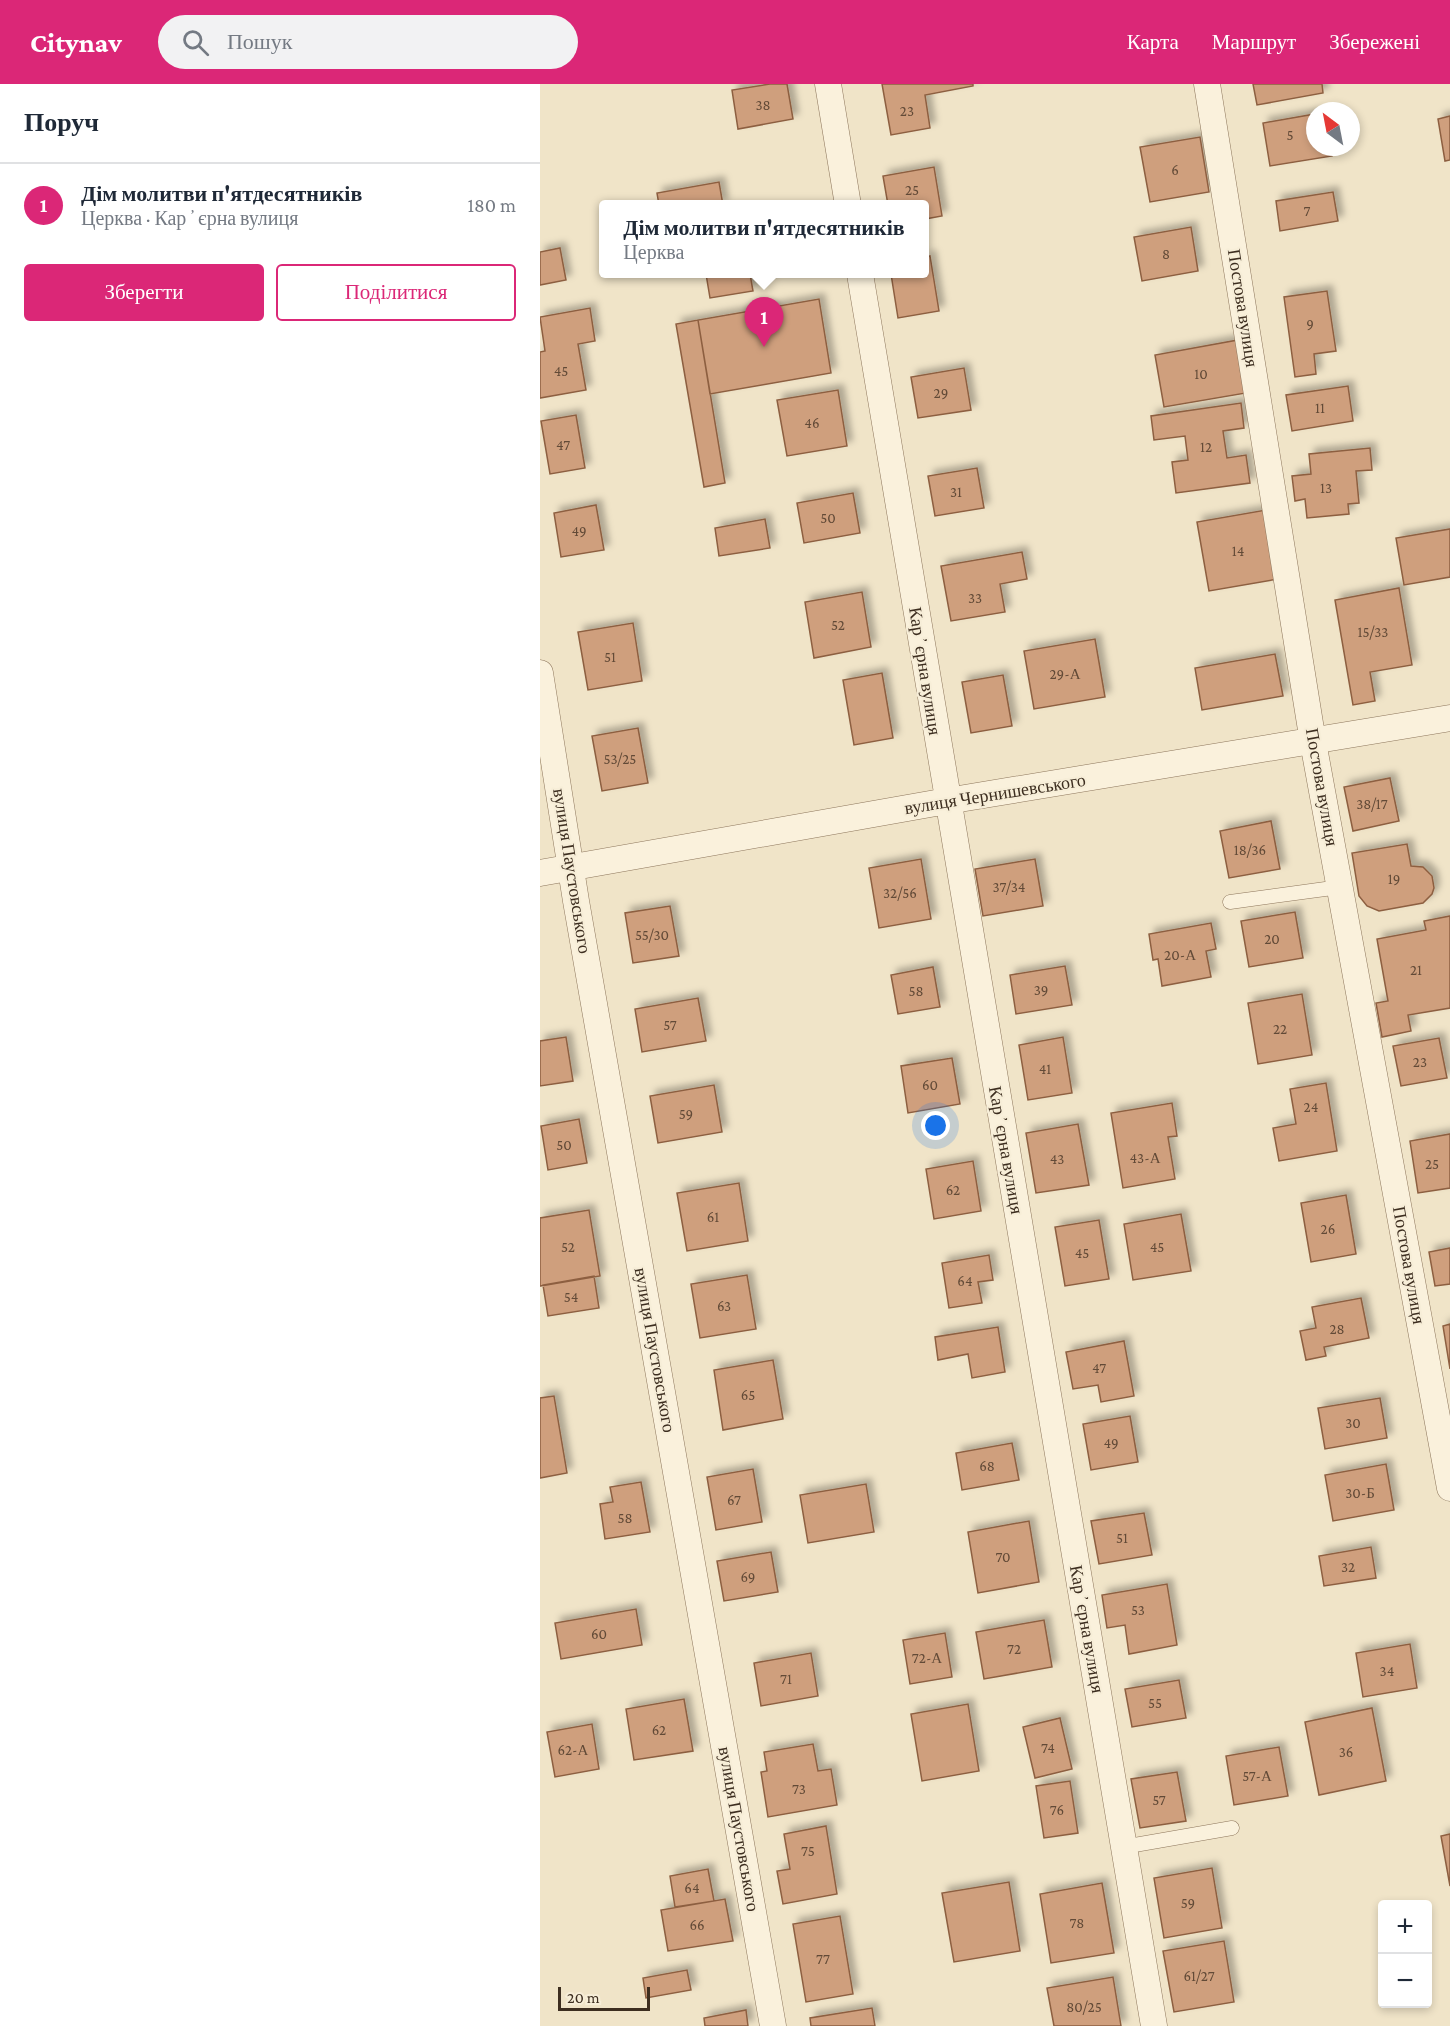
<!DOCTYPE html>
<html lang="uk">
<meta charset="utf-8">
<style>
body{margin:0;font-family:"Crimson Pro",serif;background:#f2f2f3;color:#1f2937}
.controls{position:absolute;right:18px;bottom:18px;display:grid;overflow:hidden;border-radius:6px;box-shadow:0 3px 9px #0003}
.controls button{width:54px;height:54px;display:grid;place-items:center;padding:0;border:0;border-bottom:2px solid #e0e1e3;background:#fff;color:#1f2937;font:30px sans-serif}
.compass{position:absolute;left:766px;top:18px;width:54px;height:54px;border-radius:50%;background:#fff;box-shadow:0 3px 9px #0003;rotate:328deg}
.scale{position:absolute;left:18px;bottom:15px;width:92px;box-sizing:border-box;padding-left:6px;border:3px solid #3d2e20;border-top:0;font-size:16px;line-height:21px;white-space:nowrap;color:#3d2e20;-webkit-text-stroke:4px #f7eed8;paint-order:stroke}
.you{position:absolute;left:396px;top:1042px;width:21px;height:21px;margin:-15px;border:4px solid #fff;border-radius:50%;background:#1a73e8;box-shadow:0 0 0 9px #1a73e833}
.badge{display:grid;place-items:center;width:39px;height:39px;border-radius:50%;background:#db2777;color:#fff;font-size:20px;font-weight:700}
.pin{position:absolute;translate:-50% -50px;filter:drop-shadow(0 2px 3px #0008)}
.pin::after{content:'';position:absolute;top:32px;width:21px;height:18px;background:inherit;clip-path:polygon(0 0,100% 0,50% 100%)}
.popup{position:absolute;left:59px;top:116px;width:330px;height:78px;box-sizing:border-box;display:grid;place-content:center;border-radius:6px;background:#fff;filter:drop-shadow(0 2px 4px #0005);font-size:20px;white-space:nowrap;color:#747a83}
.popup b{font-size:22px;color:#1f2937}
.popup::after{content:'';position:absolute;left:50%;top:100%;margin-left:-12px;border:12px solid transparent;border-top-color:#fff}
.list{margin:0;padding:0;list-style:none}
h2{display:flex;justify-content:space-between;align-items:center;height:78px;margin:0;padding:0 24px;font-size:26px}
h2 small{font-size:20px;font-weight:400;color:#747a83}
.list li{display:grid;grid-template-columns:39px 1fr auto;gap:18px;align-items:center;box-sizing:border-box;height:84px;padding:0 24px;border-top:2px solid #e0e1e3}
.list b{display:block;font-size:22px;white-space:nowrap}
.list p{margin:0;font-size:20px;white-space:nowrap;color:#747a83}
.list em{font-size:20px;font-style:normal;color:#747a83}
.actions{display:flex;gap:12px;padding:18px 24px}
.actions a{flex:1;padding:14px 0;border:2px solid #db2777;border-radius:6px;text-align:center;font-size:21px;color:#db2777}
.actions .main{background:#db2777;color:#fff}
.icon{flex:none;width:33px;height:33px;fill:none;stroke:currentColor;stroke-width:2;stroke-linecap:round;stroke-linejoin:round}
.map{position:relative;flex:none;width:910px;height:1942px;overflow:hidden}
header{display:flex;align-items:center;gap:36px;box-sizing:border-box;height:84px;padding:0 30px;background:#db2777;color:#fff}
header strong{font-size:28px}
nav{display:flex;gap:33px;margin-inline-start:auto;font-size:21px}
.search{width:420px;height:54px;background:#f2f2f3;display:flex;align-items:center;gap:15px;box-sizing:border-box;padding:0 21px;border-radius:33px;color:#747a83;font-size:22px}
main{display:flex}
aside{flex:1;background:#fff}
.map>svg:first-child{display:block}
</style>
<header>
<strong>Citynav</strong>
<div class="search"><svg class="icon" aria-label="search" viewBox="0 0 24 24"><circle cx="10" cy="10" r="6"/><path d="M15 15l6 6"/></svg>Пошук</div>
<nav><a>Карта</a><a>Маршрут</a><a>Збережені</a></nav>
</header>
<main>
<aside>
<h2>Поруч<small></small></h2>
<ul class="list">
<li><span class="badge">1</span><div><b>Дім молитви п'ятдесятників</b><p>Церква · Карʼєрна вулиця</p></div><em>180 m</em></li>
</ul>
<div class="actions"><a class="main">Зберегти</a><a>Поділитися</a></div>
</aside>
<div class="map">
<svg width="910" height="1942" viewBox="0 0 910 1942">
<defs>
<filter id="shadow"><feDropShadow dx="5.5" dy="-5.5" stdDeviation="3" flood-color="#0004"/></filter>
</defs>
<rect width="100%" height="100%" fill="#f0e4c8"/>
<path fill="#cf9f7d" stroke="#8d5f41" stroke-width="1.5" filter="url(#shadow)" d="M230,0H247L253,35L198,45L192,6Z
M342,0H433V2L385,11L390,44L351,51Z
M713,0H782L783,9L717,21Z
M775,30V63H790L792,72L730,82L723,39Z
M910,32V76L905,77L898,35Z
M660,53L669,108L610,118L600,63Z
M394,83L402,132L385,135V121H348L343,92Z
M179,98L183,121H119L117,109Z
M793,108L798,137L740,147L736,117Z
M651,143L658,187L602,197L594,153Z
M20,164L26,196L0,201V168Z
M390,172L399,227L358,234L351,190H385V173Z
M166,190H210L213,207L170,214Z
M787,207L796,267L774,270L776,290L755,293L744,213Z
M279,215L291,289L170,310L158,236Z
M50,224L55,257L38,260L46,306L0,314V268L5,267L0,233Z
M158,236L185,399L164,403L136,240Z
M698,256L706,309L624,323L615,271Z
M424,284L431,326L378,334L371,293Z
M808,302L813,337L752,347L746,311Z
M298,306L307,362L247,372L237,316Z
M701,319L704,344L683,347L687,374L706,371L710,399L636,409L632,378L648,376L645,352L614,356L611,332Z
M36,331L45,384L10,390L1,337Z
M830,364L832,386L816,387L819,419L808,420L809,430L767,434L765,415L755,417L752,392L771,390L769,370Z
M437,384L444,424L395,432L388,392Z
M313,409L320,449L264,459L257,419Z
M56,421L64,466L21,473L14,429Z
M726,426L738,495L669,507L657,438Z
M225,435L230,464L179,472L175,444Z
M910,445V493L864,501L856,454Z
M482,468L487,495L460,500L465,528L411,537L401,482Z
M859,504L872,581L830,588L835,617L813,621L795,516Z
M322,508L331,563L274,574L265,518Z
M93,539L102,597L48,606L38,548Z
M555,555L565,613L494,625L484,567Z
M735,570L743,612L662,626L655,584Z
M342,589L353,654L314,661L303,596Z
M463,591L472,642L431,649L422,598Z
M98,644L108,699L62,707L52,652Z
M850,694L859,737L813,747L804,703Z
M731,737L740,785L689,794L680,747Z
M867,760L871,782L883,783L892,792L894,804L892,810L883,819L839,827L827,822L819,812L812,769Z
M381,775L391,835L339,844L329,784Z
M495,775L503,822L443,832L435,785Z
M130,822L139,872L93,879L85,829Z
M755,828L763,874L709,883L701,837Z
M910,832V924L868,931L871,947L842,953L836,919L848,917L837,855L886,846L884,837Z
M671,839L676,865L666,867L671,893L622,902L618,875L613,876L609,850Z
M525,882L532,921L476,930L470,891Z
M393,883L400,923L358,930L351,891Z
M762,910L772,971L718,980L708,919Z
M158,914L166,957L102,968L95,925Z
M26,953L33,997L0,1002V957Z
M523,953L532,1009L488,1016L479,961Z
M899,954L907,994L861,1002L853,962Z
M412,974L420,1020L368,1029L361,982Z
M786,999L797,1067L739,1077L733,1044L756,1040L750,1005Z
M174,1001L182,1048L118,1059L110,1012Z
M632,1019L637,1052L628,1053L635,1095L583,1104L571,1029Z
M39,1035L47,1079L8,1086L1,1042Z
M538,1040L549,1101L496,1109L486,1049Z
M910,1050V1104L878,1109L870,1057Z
M433,1077L441,1127L394,1135L386,1085Z
M199,1099L208,1157L147,1167L137,1109Z
M806,1111L816,1170L771,1178L761,1119Z
M49,1126L60,1192L0,1202V1134Z
M641,1130L651,1187L593,1196L584,1140Z
M559,1136L569,1195L525,1202L515,1143Z
M910,1164V1200L895,1202L889,1168Z
M449,1171L453,1196L438,1198L442,1219L409,1224L402,1179Z
M207,1191L216,1245L160,1254L151,1200Z
M54,1192L59,1224L8,1232L3,1201Z
M821,1214L829,1254L784,1263L786,1272L766,1276L760,1247L776,1244L772,1223Z
M910,1240V1285L903,1242Z
M458,1243L465,1288L432,1294L428,1270L398,1276L395,1253Z
M584,1257L594,1312L561,1318L558,1301L533,1305L526,1268Z
M233,1276L243,1335L183,1346L174,1286Z
M14,1312L27,1389L0,1394V1314Z
M840,1314L847,1354L785,1365L778,1324Z
M590,1332L598,1378L551,1386L543,1340Z
M472,1359L479,1396L422,1406L416,1369Z
M846,1380L854,1426L793,1437L785,1391Z
M213,1385L222,1438L176,1446L167,1393Z
M101,1398L110,1448L65,1455L60,1420L73,1418L70,1403Z
M326,1400L334,1448L268,1459L260,1411Z
M604,1429L612,1471L559,1480L551,1437Z
M489,1437L499,1498L438,1509L428,1448Z
M831,1463L836,1494L784,1502L779,1472Z
M231,1468L238,1508L184,1517L177,1477Z
M627,1500L637,1561L589,1570L585,1541L567,1544L562,1511Z
M96,1525L102,1561L21,1575L15,1539Z
M504,1536L512,1583L444,1595L436,1548Z
M405,1549L412,1593L370,1600L363,1556Z
M870,1560L877,1604L823,1613L816,1569Z
M271,1569L278,1612L221,1622L214,1579Z
M639,1596L646,1634L592,1643L585,1605Z
M144,1615L153,1667L94,1676L86,1625Z
M428,1620L439,1687L382,1697L371,1630Z
M832,1624L846,1697L779,1711L765,1638Z
M520,1634L532,1685L495,1694L483,1643Z
M52,1640L59,1685L15,1693L7,1648Z
M273,1660L278,1687L291,1685L297,1721L228,1733L221,1688L227,1687L224,1668Z
M739,1663L748,1712L694,1721L686,1672Z
M637,1688L646,1737L600,1744L591,1695Z
M530,1697L538,1749L504,1754L496,1702Z
M286,1742L297,1810L243,1820L237,1787L250,1785L244,1750Z
M910,1750V1802L901,1752Z
M672,1784L682,1844L624,1854L614,1794Z
M168,1785L174,1817L135,1823L130,1792Z
M469,1798L480,1867L414,1878L402,1809Z
M562,1799L574,1869L511,1879L500,1810Z
M185,1815L193,1857L128,1867L121,1826Z
M300,1832L313,1910L266,1918L253,1840Z
M684,1857L694,1918L634,1928L623,1867Z
M147,1886L151,1906L106,1914L103,1894Z
M573,1893L581,1942H514L507,1904Z
M332,1924L335,1942H271L270,1934Z
M206,1926L208,1942H165L164,1934Z"/>
<g fill="none" stroke-linecap="round" stroke-linejoin="round">
<g stroke="#8d765c" stroke-width="15">
<path id="lane" d="M690,818L800,803
M583,1763L692,1744"/>
</g>
<g stroke="#8d765c" stroke-width="27">
<path id="street" d="M288,0L308,121
M667,0L773,658L910,1404
M320,190L614,1942
M0,589L36,817L233,1942
M0,789L407,717L910,634"/>
</g>
<use href="#lane" stroke="#faf1dc" stroke-width="14"/>
<use href="#street" stroke="#faf1dc" stroke-width="26"/>
</g>
<g text-anchor="middle" dominant-baseline="central" stroke-width="4.5" stroke-linejoin="round" paint-order="stroke">
<g font-size="15" fill="#624a37">
<text x="223" y="21">38</text>
<text x="367" y="27">23</text>
<text x="750" y="51">5</text>
<text x="635" y="86">6</text>
<text x="372" y="106">25</text>
<text x="767" y="127">7</text>
<text x="626" y="170">8</text>
<text x="770" y="240">9</text>
<text x="21" y="287">45</text>
<text x="661" y="290">10</text>
<text x="401" y="309">29</text>
<text x="780" y="324">11</text>
<text x="272" y="339">46</text>
<text x="23" y="361">47</text>
<text x="666" y="363">12</text>
<text x="786" y="404">13</text>
<text x="416" y="408">31</text>
<text x="288" y="434">50</text>
<text x="39" y="447">49</text>
<text x="698" y="467">14</text>
<text x="435" y="514">33</text>
<text x="298" y="541">52</text>
<text x="833" y="548">15/33</text>
<text x="70" y="573">51</text>
<text x="525" y="590">29-А</text>
<text x="80" y="675">53/25</text>
<text x="832" y="720">38/17</text>
<text x="710" y="766">18/36</text>
<text x="854" y="795">19</text>
<text x="469" y="803">37/34</text>
<text x="360" y="809">32/56</text>
<text x="112" y="851">55/30</text>
<text x="732" y="855">20</text>
<text x="640" y="871">20-А</text>
<text x="876" y="886">21</text>
<text x="501" y="906">39</text>
<text x="376" y="907">58</text>
<text x="130" y="941">57</text>
<text x="740" y="945">22</text>
<text x="880" y="978">23</text>
<text x="505" y="985">41</text>
<text x="390" y="1001">60</text>
<text x="771" y="1023">24</text>
<text x="146" y="1030">59</text>
<text x="24" y="1061">50</text>
<text x="605" y="1074">43-А</text>
<text x="517" y="1075">43</text>
<text x="892" y="1080">25</text>
<text x="413" y="1106">62</text>
<text x="173" y="1133">61</text>
<text x="788" y="1145">26</text>
<text x="28" y="1163">52</text>
<text x="617" y="1163">45</text>
<text x="542" y="1169">45</text>
<text x="425" y="1197">64</text>
<text x="31" y="1213">54</text>
<text x="184" y="1222">63</text>
<text x="797" y="1245">28</text>
<text x="559" y="1284">47</text>
<text x="208" y="1311">65</text>
<text x="813" y="1339">30</text>
<text x="571" y="1359">49</text>
<text x="447" y="1382">68</text>
<text x="820" y="1409">30-Б</text>
<text x="194" y="1416">67</text>
<text x="85" y="1434">58</text>
<text x="582" y="1454">51</text>
<text x="463" y="1473">70</text>
<text x="808" y="1483">32</text>
<text x="208" y="1493">69</text>
<text x="598" y="1526">53</text>
<text x="59" y="1550">60</text>
<text x="474" y="1565">72</text>
<text x="387" y="1574">72-А</text>
<text x="847" y="1587">34</text>
<text x="246" y="1595">71</text>
<text x="615" y="1619">55</text>
<text x="119" y="1646">62</text>
<text x="508" y="1664">74</text>
<text x="33" y="1666">62-А</text>
<text x="806" y="1668">36</text>
<text x="717" y="1692">57-А</text>
<text x="259" y="1705">73</text>
<text x="619" y="1716">57</text>
<text x="517" y="1726">76</text>
<text x="268" y="1767">75</text>
<text x="152" y="1804">64</text>
<text x="648" y="1819">59</text>
<text x="537" y="1839">78</text>
<text x="157" y="1841">66</text>
<text x="283" y="1875">77</text>
<text x="659" y="1892">61/27</text>
<text x="544" y="1923">80/25</text>
</g>
<g font-size="18" fill="#3d2e20" stroke="#f7eed8">
<text transform="translate(703 224) rotate(81)">Постова вулиця</text>
<text transform="translate(385 587) rotate(81)">Карʼєрна вулиця</text>
<text transform="translate(782 703) rotate(80)">Постова вулиця</text>
<text transform="translate(455 710) rotate(-9)">вулиця Чернишевського</text>
<text transform="translate(32 787) rotate(81)">вулиця Паустовського</text>
<text transform="translate(466 1066) rotate(80)">Карʼєрна вулиця</text>
<text transform="translate(869 1181) rotate(80)">Постова вулиця</text>
<text transform="translate(115 1266) rotate(80)">вулиця Паустовського</text>
<text transform="translate(547 1545) rotate(80)">Карʼєрна вулиця</text>
<text transform="translate(199 1745) rotate(80)">вулиця Паустовського</text>
</g>
</g>
</svg>
<div class="controls">
<button>+</button>
<button>−</button>
</div>
<svg class="compass" viewBox="-18 -18 36 36"><path d="M0-13l5 13h-10z" fill="#e53935"/><path d="M0 13l5-13h-10z" fill="#747a83"/></svg>
<div class="scale">20 m</div>
<div class="you"></div>
<div class="pin badge" style="left:224px;top:263px">1</div>
<div class="popup"><b>Дім молитви п'ятдесятників</b>Церква</div>
</div>
</main>
